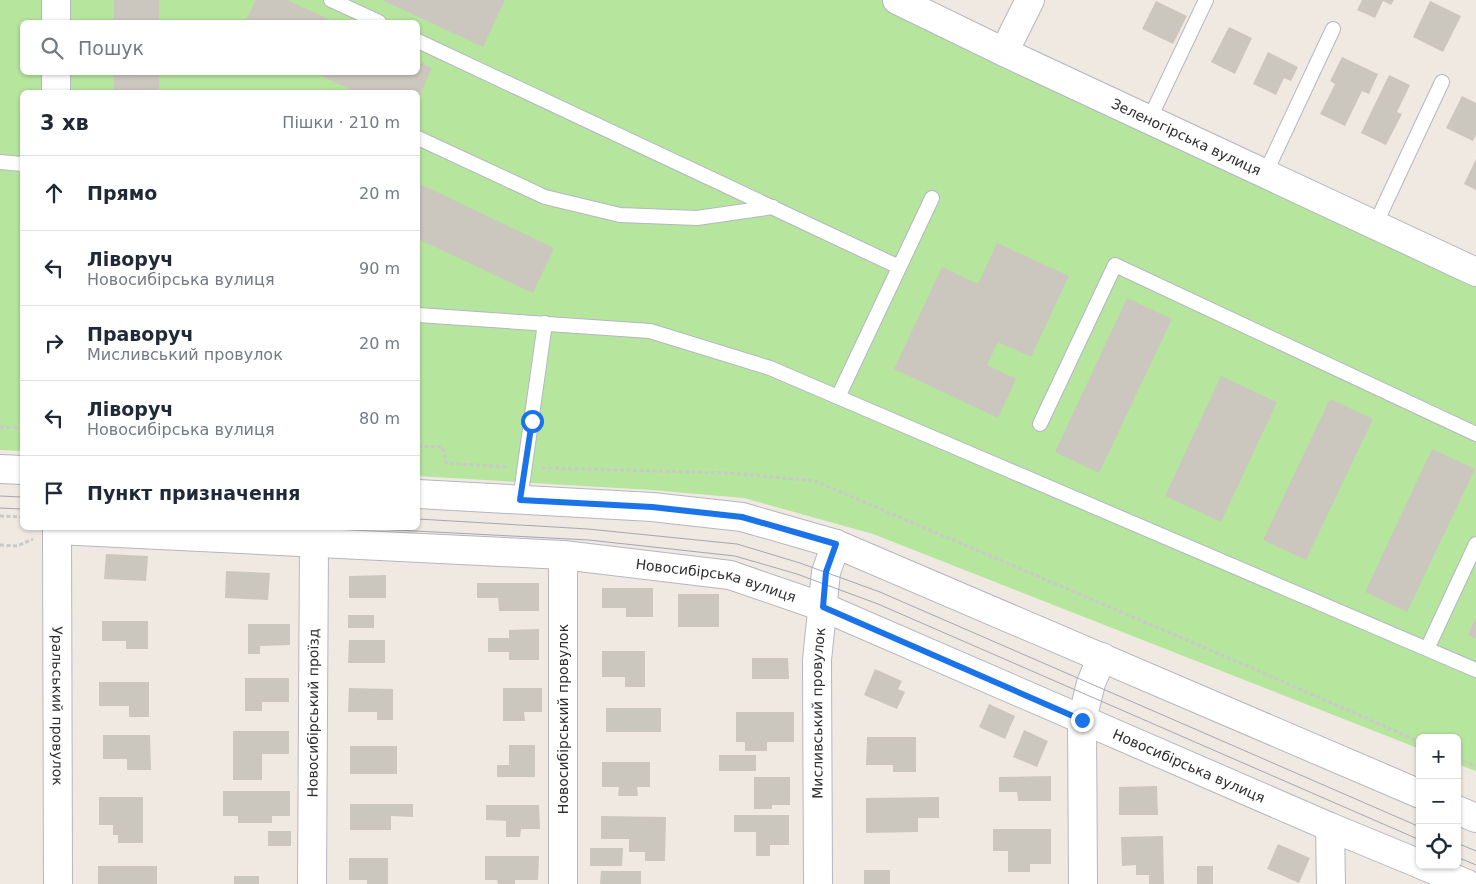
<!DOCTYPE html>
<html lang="uk">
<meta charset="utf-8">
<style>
body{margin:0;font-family:"DejaVu Sans",sans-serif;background:#f2f2f3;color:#1f2937}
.controls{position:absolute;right:15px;bottom:15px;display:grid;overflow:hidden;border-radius:8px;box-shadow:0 1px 4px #0004}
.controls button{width:45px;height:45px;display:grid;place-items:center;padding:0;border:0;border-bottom:1px solid #e0e1e3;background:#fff;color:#1f2937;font:25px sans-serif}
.stop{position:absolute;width:15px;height:15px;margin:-11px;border:4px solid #1a73e8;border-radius:50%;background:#fff}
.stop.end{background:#1a73e8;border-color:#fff;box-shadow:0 1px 5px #0008}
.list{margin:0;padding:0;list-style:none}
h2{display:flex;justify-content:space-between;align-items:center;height:65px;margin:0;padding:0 20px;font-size:21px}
h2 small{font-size:16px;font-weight:400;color:#747a83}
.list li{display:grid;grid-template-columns:32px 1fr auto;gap:15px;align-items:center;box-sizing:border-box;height:75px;padding:0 20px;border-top:1px solid #e0e1e3}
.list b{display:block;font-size:19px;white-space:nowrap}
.list p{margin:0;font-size:16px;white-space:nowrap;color:#747a83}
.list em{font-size:16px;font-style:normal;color:#747a83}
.icon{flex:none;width:28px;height:28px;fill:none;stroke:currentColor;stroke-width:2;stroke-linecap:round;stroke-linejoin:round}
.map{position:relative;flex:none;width:1476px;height:884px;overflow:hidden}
.search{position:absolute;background:#fff;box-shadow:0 1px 4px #0004;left:20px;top:20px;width:400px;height:55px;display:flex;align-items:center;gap:12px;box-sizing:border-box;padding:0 18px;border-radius:8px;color:#747a83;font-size:19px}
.panel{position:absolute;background:#fff;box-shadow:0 1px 4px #0004;left:20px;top:90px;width:400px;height:440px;border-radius:8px}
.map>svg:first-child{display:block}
</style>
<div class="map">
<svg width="1476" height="884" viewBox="0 0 1476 884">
<rect width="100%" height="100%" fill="#efe9e1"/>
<path fill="#b6e59e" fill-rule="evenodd" d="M0,0H897L1476,272V771L1457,764V738H1420V749L873,534L744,498L652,490L418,476V92H22V451L0,450ZM22,22H418V72H22Z"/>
<path fill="#cbc7bf" d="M114,0H159V22H114Z
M256,0H287L335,22H245Z
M382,0H505L483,47Z
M1362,0H1394L1391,5L1383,1L1375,18L1357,10Z
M1156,1L1187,16L1173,44L1142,29Z
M1430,1L1461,16L1443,52L1413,37Z
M1229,27L1252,38L1235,74L1211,62Z
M1268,52L1298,67L1291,81L1284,78L1276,95L1253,84Z
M1342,57L1378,74L1369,94L1362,91L1345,126L1320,114L1335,84L1330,81Z
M418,61L432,68L418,99V92H356L313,72H418Z
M114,72H159V92H114Z
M1389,75L1410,85L1397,112L1402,114L1386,145L1361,133Z
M1462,96L1476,103V135L1473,141L1446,128Z
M1476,159V190L1464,184Z
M418,183L554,248L533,293L418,239Z
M997,243L1069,276L1031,357L998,342L987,365L1016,379L998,418L894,369L942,267L978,284Z
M1127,298L1172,319L1099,473L1055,452Z
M1221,376L1277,402L1221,522L1165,496Z
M1330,399L1373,419L1306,560L1263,540Z
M1432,449L1475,469L1407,612L1365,592Z
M106,554L148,556L146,581L104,579Z
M226,571L270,573L268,600L225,598Z
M386,575V598H349V576Z
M477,583H539V611H499L498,598H477Z
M602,588H653V617H626V608H602Z
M678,594H719V627H678Z
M348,615H374V628H348Z
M1476,617V639L1468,635Z
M102,621H148V649H126V641H102Z
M248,624H290V645L260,646V654H248Z
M539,629V660H509V652H488V638H509V630Z
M349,640H385V663H348Z
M602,651H645V687H625V677H602Z
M752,658H788L789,679H752Z
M875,669L902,681L898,689L905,692L897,709L864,695Z
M245,678H289V702H262V711H245Z
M99,682H149V717H129V706H99Z
M349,688L393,689V720H377V712H348Z
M503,688H542V712H524L525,721H503Z
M989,704L1015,716L1005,739L979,727Z
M606,708H661V732H606Z
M736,712H794V742H767V751H745V742H736Z
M1024,730L1048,741L1037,767L1013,757Z
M233,731H289V754H262V780H233Z
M103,735H150L151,770H127V759H103Z
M867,737H916V772H893V765H866Z
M509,745H535V777H497V765H509Z
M350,746H397V774H350Z
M719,755H756V771H719Z
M602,762H650V787H637L638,796H618L619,787H602Z
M1051,776V801H1018L1017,792H999V777Z
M754,777H790V805H772V809H754Z
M1157,786L1158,815H1119V787Z
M223,791H290V816H272V823H238V816H223Z
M99,797H143V843H118V835H113V825H99Z
M939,797V818H918V832L866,833V798Z
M350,804H413V817L391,816V830H350Z
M486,805H539L540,829H521L520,837H506V821L486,820Z
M734,815H789V845H770V856H756V832H734Z
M601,816L666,817L665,861H645V852H629V839H601Z
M993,829H1051V864H1030V872H1008V851H993Z
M268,831H291V846H268Z
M1163,836L1164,884H1149V875H1136V865L1122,866L1121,837Z
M1278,844L1310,858L1299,883L1267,869Z
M590,848H623L622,866H590Z
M485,856H539L538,880H515V884H498L497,880H485Z
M349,858H388V884H367V880H349Z
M98,866H157V884H98Z
M1197,866H1213V884H1197Z
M864,870H890V884H864Z
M601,871H641V884H600Z
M234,876H259V884H234Z"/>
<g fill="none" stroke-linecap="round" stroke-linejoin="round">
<g stroke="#b4b7c1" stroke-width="16">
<path id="service" d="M331,0L379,22
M418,41L899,267
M1149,120L1206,0
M418,138L545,197L620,215L697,218L773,207
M0,162L22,164
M1265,174L1333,29
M1375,225L1442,82
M418,315L650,331L770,368L1476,670
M838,397L932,198
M1040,424L1115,265L1476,434
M520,500L545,323
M1427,649L1476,544"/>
</g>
<g stroke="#b4b7c1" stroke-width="30">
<g id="minor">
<path id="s1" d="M897,0L1004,52L1476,272"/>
<path d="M56,22V0"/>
<path d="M1004,52L1030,0"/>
<path d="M56,92V72"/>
<path id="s2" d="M57,528L58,884"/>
<path id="s3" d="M57,530L563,555L730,575L823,607L1330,827"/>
<path d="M1422,865L1467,884"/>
<path id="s4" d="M312,884L314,543"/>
<path d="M563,884V555"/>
<path id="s5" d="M818,884L817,660L826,572L836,544"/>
<path d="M1083,884L1082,720L1091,683L1102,657"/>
<path d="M1331,884L1330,827L1420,864"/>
</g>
</g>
<g stroke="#b4b7c1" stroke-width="30">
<path id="secondary" d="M0,469L22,470
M418,494L652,507L742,517L836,544L1420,794
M1457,810L1476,818"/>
</g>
<path stroke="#c9c9c9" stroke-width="3" stroke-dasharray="4 2.5" stroke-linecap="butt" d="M0,427L22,428
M418,446L443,447L446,463L506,467
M542,468L729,473L815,481L1252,668L1420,742
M0,516L22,517
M0,545L17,546L33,539
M1457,758L1476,766"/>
<use href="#service" stroke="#fff" stroke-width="14"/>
<use href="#minor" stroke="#fff" stroke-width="28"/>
<use href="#secondary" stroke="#fff" stroke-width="28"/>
<path stroke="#a3a6b8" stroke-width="1" d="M0,496L22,497
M0,508L22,509
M418,519L588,529L737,544L800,563L880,592L1420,827
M357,528L589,540L735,556L797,574L878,604L1420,840
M1457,843L1476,851
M1457,857L1476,865"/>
</g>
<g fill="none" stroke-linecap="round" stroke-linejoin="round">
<path stroke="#1a73e8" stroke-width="6" d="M532,421L520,500L652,507L742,517L836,544L826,572L823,607L1082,720"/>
</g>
<g text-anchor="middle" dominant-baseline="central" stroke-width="4.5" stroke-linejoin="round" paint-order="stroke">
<g font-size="14" fill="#2e2e2e" stroke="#fff">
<text stroke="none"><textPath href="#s1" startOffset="320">Зеленогірська вулиця</textPath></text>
<text stroke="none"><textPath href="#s3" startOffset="662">Новосибірська вулиця</textPath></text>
<text stroke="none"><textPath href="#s2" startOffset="178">Уральський провулок</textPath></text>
<text stroke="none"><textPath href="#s4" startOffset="171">Новосибірський проїзд</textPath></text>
<text stroke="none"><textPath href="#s5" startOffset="171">Мисливський провулок</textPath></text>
<text transform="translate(563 719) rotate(-90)">Новосибірський провулок</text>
<text stroke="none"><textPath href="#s3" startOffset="1172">Новосибірська вулиця</textPath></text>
</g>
</g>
</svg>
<div class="controls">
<button>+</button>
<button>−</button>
<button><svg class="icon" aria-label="locate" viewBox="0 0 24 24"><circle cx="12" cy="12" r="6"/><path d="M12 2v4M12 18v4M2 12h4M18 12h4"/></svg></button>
</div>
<div class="stop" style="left:532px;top:421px"></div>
<div class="stop end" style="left:1082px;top:720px"></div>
<div class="search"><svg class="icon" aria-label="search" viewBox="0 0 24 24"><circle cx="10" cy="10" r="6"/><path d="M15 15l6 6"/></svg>Пошук</div>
<section class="panel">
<h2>3 хв<small>Пішки · 210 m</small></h2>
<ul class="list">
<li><svg class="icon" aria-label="ahead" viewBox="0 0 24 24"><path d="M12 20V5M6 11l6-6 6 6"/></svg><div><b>Прямо</b></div><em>20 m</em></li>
<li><svg class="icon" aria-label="left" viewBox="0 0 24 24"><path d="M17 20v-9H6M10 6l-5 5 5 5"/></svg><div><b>Ліворуч</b><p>Новосибірська вулиця</p></div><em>90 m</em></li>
<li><svg class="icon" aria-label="right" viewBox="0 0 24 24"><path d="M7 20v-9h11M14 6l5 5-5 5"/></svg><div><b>Праворуч</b><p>Мисливський провулок</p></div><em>20 m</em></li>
<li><svg class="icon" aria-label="left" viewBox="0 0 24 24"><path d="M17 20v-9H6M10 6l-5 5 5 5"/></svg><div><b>Ліворуч</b><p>Новосибірська вулиця</p></div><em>80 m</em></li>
<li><svg class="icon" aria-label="arrive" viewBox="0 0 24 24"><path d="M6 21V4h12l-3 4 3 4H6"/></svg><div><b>Пункт призначення</b></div></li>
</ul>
</section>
</div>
